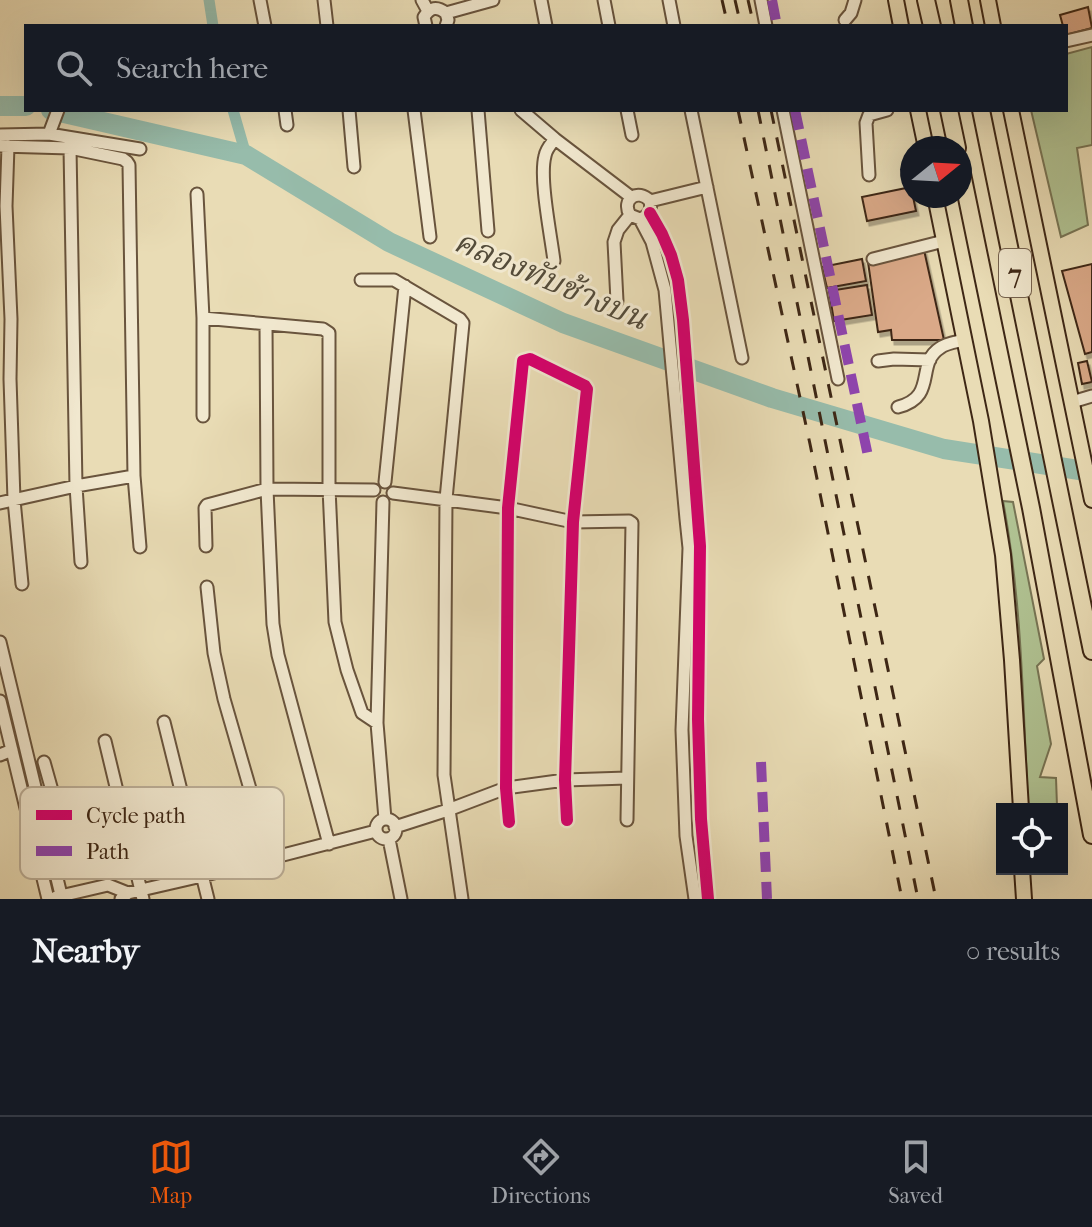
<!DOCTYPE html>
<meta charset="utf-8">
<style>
body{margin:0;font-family:"IM FELL French Canon","Noto Serif Thai",serif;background:#20242c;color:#f1f3f6}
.controls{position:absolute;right:24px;bottom:24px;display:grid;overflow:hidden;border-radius:0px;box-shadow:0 8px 32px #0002}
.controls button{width:72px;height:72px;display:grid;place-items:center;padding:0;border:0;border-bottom:2px solid #363941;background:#171b24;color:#f1f3f6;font:40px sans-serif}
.compass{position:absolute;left:900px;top:136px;width:72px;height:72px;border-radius:50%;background:#171b24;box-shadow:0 8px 32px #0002;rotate:72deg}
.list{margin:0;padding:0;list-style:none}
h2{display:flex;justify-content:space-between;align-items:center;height:104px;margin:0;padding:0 32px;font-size:34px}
h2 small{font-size:26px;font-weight:400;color:#9ea1a6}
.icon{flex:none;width:44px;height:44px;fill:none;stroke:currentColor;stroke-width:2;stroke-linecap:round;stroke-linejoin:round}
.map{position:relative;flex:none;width:1092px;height:899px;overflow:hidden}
.search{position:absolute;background:#171b24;box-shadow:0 8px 32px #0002;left:24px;right:24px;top:24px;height:88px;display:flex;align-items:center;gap:20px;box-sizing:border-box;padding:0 28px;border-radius:0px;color:#9ea1a6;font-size:30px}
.sheet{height:216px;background:#171b24}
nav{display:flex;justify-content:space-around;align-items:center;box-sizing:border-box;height:112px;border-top:2px solid #363941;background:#171b24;font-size:22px;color:#9ea1a6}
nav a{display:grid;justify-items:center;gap:4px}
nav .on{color:#ea580c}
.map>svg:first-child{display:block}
</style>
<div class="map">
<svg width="1092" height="899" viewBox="0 0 1092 899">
<defs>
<filter id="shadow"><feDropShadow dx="2.5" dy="4.5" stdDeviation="0" flood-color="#0004"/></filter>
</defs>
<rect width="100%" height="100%" fill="#e9dcb5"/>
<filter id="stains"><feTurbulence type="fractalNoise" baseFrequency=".0025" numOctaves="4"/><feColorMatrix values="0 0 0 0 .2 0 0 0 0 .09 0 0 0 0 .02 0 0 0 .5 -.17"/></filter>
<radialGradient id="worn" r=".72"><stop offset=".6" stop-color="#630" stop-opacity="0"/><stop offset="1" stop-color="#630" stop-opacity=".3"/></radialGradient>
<path fill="#b0c292" stroke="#777454" stroke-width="2" d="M1092,47V145L1077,148L1088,225L1061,237L1031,110H1066V54Z
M1003,501L1013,502L1044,659L1037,666L1051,744L1040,777L1056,778L1057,806H1028C1023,704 1022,601 1003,501Z"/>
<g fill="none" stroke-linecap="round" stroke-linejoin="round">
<path stroke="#97bcab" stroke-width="11" d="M209,0L213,26
M233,110L246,155"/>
<path stroke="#97bcab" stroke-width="20" d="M0,106H26
M51,110L246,155L389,242L563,323L772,398L944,449L1092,472"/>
</g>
<path fill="#daa988" stroke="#3e2715" stroke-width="2" filter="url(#shadow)" d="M1088,7L1092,28L1066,35V26H1063L1060,15Z
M911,187L916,211L867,221L862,197Z
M924,250L944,340H892L891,330L878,332L868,262Z
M862,259L866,281L827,288L822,267Z
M1092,264V352L1085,354L1062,271Z
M867,285L872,315L834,321L829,291Z
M1087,361L1092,382L1082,384L1078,363Z"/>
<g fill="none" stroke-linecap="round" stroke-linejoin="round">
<g stroke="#69543d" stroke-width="15">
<path id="minor" d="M260,0L265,26
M324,0L327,26
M422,0L428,11
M541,0L546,26
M604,0L609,26
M669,0L674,26
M761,0L766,26
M446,13L448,20L446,26
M845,20L851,13L855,0
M426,26L424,17C430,7 437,6 446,13L493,0
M1066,41L1092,35
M285,110L287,125
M349,110L354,167
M414,110L430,237
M478,110L488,231
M521,110L555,139L631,197
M627,110L632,135
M691,110L742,358
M783,110L838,379
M49,134L58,110
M0,135L49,134L140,149
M0,146L70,148L123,159L127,162L129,165L134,476
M8,146L6,206L11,319L10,379L14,500L22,584
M70,148L76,486L81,562
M869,175L866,123L869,115L887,110
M197,194L203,318V416
M650,201C652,210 649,216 640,219L630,215C621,199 638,188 650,201L707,187
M650,213L662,234L671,255L678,280L683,320L700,546L698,719L701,819L708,899
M640,219L652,242L665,290L686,519L689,548L682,730L686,836L695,899
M873,259L944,241
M554,261C551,236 539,178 545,156C546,149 551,144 555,139
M361,280H394L460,319L463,323L446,499L444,775L462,899
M617,301L614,242L618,230L630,215
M203,318L323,329L329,333V488L335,622L347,670L362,713L377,723
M266,324L267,489L273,624L278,655L329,844
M878,361L894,359L930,360
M1072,402L1092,396
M898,407C938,397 915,364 940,348C946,343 956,342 964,340
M385,482L405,286
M393,493L508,508L573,522L629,521L632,523L627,820
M383,502L377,723L385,819
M0,503L76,486L134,476L140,547
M206,546L205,508L207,505L267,489L374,490
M207,587L214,653L224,699L270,858
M0,642L62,899
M0,701L48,899
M164,722L208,899
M105,741L143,899
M0,755L12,750
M44,762L72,862L130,849
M376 829a10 10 0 1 1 20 0a10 10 0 1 1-20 0Z
M509,822L506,788L508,508L523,361L530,359L585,386L587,389L573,522L565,780L567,820
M395,827L448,810L506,788L565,780L627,778
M389,839L401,899
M128,893L202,876L376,831
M56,897L108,885L128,893L121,899"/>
</g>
<g stroke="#3e2715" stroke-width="18">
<path id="major" d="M896,0L901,26
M988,0L993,26
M918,110L926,148
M1011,110L1092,500
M935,196L981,421L1003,555L1012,660L1021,809
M1022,869L1024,899"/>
</g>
<g stroke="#3e2715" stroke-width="20">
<path id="highway" d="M926,0L932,26
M959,0L964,26
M949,110L957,148
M981,110L1092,651
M960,164L1031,508L1092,835"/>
</g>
<use href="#minor" stroke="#f1e8cf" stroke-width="11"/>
<use href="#major" stroke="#e9dcb5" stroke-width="14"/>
<use href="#highway" stroke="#e9dcb5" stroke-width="16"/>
<path stroke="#3e2715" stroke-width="3" stroke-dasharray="14 14" stroke-linecap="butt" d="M722,0L728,26
M735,0L741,26
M748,0L754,26
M738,110L810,444L902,899
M758,110L918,899
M771,110L936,899"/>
<path stroke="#8e44ad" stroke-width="10" stroke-dasharray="20 10" stroke-linecap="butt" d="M772,0L777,26
M795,110L868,456
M761,762L767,899"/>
<g stroke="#f1e8cf" stroke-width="17">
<path id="cycleway" d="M650,213L662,234L671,255L678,280L683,320L700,546L698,719L701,819L708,899
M509,822L506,788L508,508L523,361L530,359L585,386L587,389L573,522L565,780L567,820"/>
</g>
<use href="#cycleway" stroke="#d6006c" stroke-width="12"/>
</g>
<g text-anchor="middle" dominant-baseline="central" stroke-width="6" stroke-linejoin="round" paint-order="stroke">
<rect fill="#f1e8cf" stroke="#74614d" stroke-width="2" x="999" y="249" width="32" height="48" rx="6"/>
<g font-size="28" font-weight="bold" fill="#3e2715">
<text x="1015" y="273">7</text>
</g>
<g font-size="32" font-style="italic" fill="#544c3a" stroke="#f1e8cf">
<text transform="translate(551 280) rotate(23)">คลองทับช้างบน</text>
</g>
</g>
<rect x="20" y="787" width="264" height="92" rx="12" fill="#f1e8cf" stroke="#bbae97" stroke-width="2"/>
<rect x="36" y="810" width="36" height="10" fill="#d6006c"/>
<rect x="36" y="846" width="36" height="10" fill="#8e44ad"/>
<g font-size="22" fill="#3e2715">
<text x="86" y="823">Cycle path</text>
<text x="86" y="859">Path</text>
</g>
<rect width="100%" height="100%" filter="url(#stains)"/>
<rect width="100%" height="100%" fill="url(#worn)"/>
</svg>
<div class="controls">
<button><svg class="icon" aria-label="locate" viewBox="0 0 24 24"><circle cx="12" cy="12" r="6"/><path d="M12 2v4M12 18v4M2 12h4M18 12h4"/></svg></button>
</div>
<svg class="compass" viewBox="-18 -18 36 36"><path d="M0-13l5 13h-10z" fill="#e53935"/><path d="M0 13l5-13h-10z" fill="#9ea1a6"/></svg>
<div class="search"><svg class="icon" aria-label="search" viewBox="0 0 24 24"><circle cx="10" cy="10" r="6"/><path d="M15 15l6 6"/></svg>Search here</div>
</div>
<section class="sheet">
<h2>Nearby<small>0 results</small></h2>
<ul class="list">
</ul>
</section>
<nav>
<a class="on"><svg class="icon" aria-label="map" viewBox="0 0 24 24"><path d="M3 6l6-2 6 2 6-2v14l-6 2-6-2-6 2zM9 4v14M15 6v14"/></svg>Map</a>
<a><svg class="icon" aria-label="directions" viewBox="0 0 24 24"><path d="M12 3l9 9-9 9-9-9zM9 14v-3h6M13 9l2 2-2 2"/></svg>Directions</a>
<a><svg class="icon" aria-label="saved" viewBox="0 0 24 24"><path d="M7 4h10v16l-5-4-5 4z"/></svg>Saved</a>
</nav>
